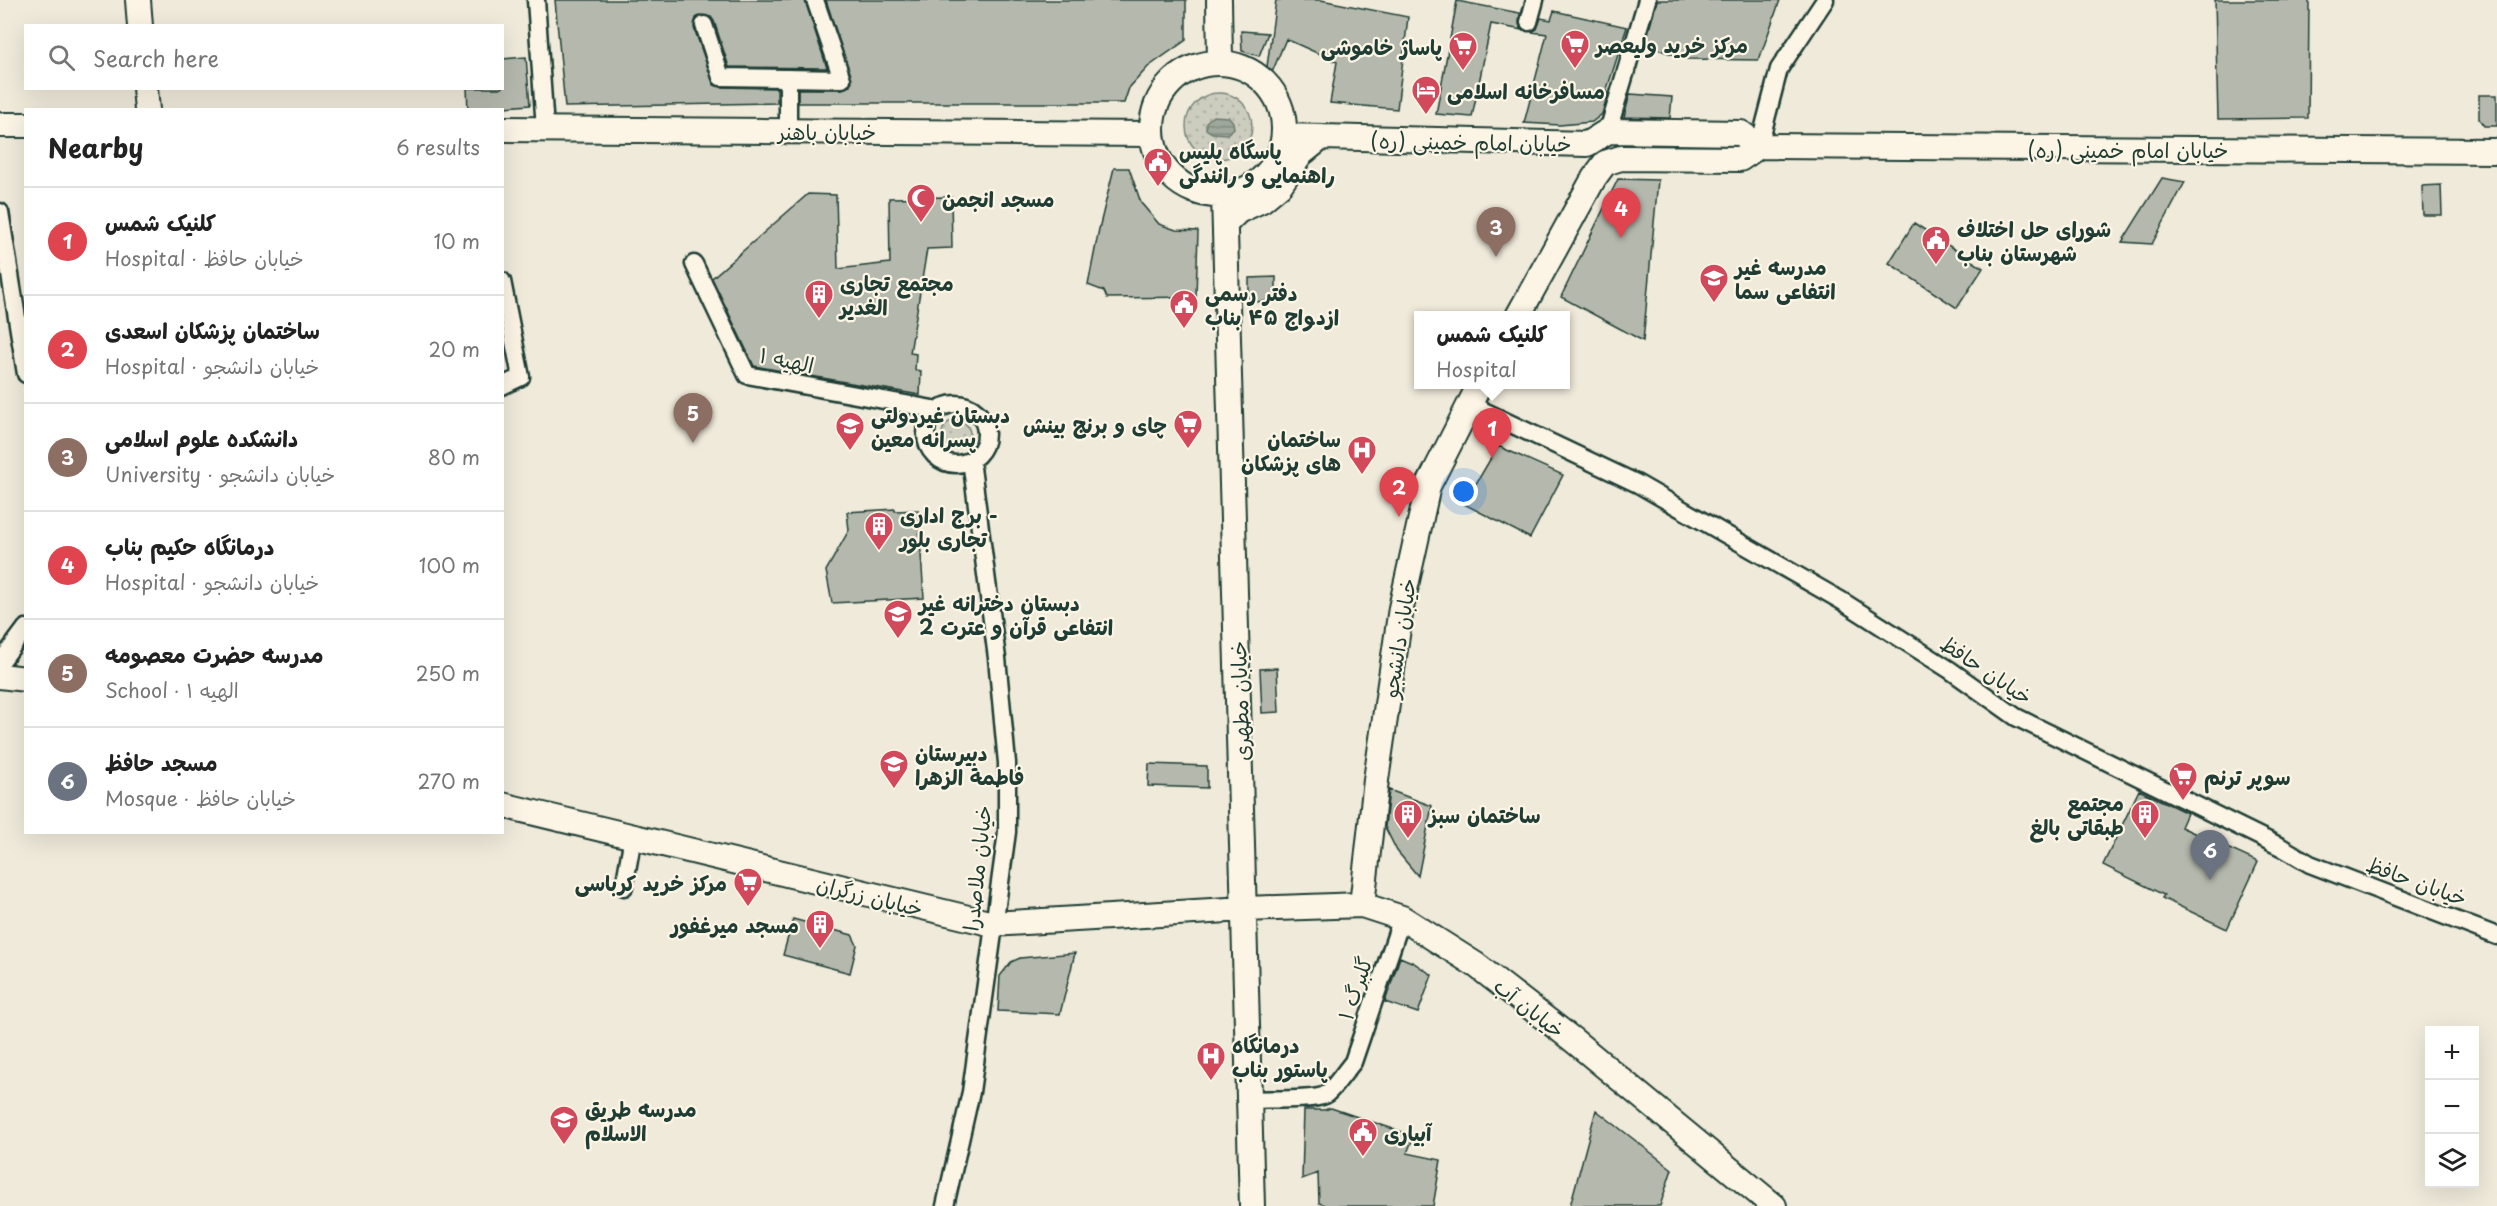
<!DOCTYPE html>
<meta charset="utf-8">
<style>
body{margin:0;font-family:"Playpen Sans","Playpen Sans Arabic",sans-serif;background:#f6f6f6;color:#222}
.controls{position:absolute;right:18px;bottom:18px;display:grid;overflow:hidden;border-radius:0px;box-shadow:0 6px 24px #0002}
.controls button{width:54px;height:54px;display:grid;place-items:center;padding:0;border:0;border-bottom:2px solid #e0e0e0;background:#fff;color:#222;font:30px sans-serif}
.you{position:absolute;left:1464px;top:492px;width:21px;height:21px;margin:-15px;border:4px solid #fff;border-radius:50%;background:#1a73e8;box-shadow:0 0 0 9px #1a73e833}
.badge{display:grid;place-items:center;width:39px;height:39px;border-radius:50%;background:#111827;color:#fff;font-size:20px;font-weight:700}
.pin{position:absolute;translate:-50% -50px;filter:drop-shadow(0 2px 3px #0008)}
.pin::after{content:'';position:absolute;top:32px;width:21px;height:18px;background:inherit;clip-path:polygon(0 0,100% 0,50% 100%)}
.popup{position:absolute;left:1414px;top:311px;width:156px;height:78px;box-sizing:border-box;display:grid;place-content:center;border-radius:0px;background:#fff;filter:drop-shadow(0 2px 4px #0005);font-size:20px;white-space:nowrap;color:#767676}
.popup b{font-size:22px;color:#222}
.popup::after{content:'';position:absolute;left:50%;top:100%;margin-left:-12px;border:12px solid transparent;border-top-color:#fff}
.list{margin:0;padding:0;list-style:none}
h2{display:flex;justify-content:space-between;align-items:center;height:78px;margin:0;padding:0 24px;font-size:26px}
h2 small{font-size:20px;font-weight:400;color:#767676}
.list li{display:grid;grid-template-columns:39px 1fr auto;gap:18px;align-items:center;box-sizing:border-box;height:108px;padding:0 24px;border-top:2px solid #e0e0e0}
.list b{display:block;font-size:22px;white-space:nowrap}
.list p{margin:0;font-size:20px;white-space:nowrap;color:#767676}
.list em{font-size:20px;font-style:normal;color:#767676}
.icon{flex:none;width:33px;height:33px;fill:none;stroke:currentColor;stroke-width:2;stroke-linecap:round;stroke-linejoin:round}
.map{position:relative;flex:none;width:2497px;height:1206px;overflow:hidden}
.search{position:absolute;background:#fff;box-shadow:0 6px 24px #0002;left:24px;top:24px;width:480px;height:66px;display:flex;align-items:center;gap:15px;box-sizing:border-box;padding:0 21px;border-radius:0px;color:#767676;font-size:22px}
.panel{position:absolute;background:#fff;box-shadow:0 6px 24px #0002;left:24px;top:108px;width:480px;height:726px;border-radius:0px}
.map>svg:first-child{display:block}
</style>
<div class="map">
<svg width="2497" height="1206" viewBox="0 0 2497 1206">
<defs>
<pattern id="grass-dots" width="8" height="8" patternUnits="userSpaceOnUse" patternTransform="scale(1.5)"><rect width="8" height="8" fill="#cccdbf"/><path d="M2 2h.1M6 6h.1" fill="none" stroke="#afb1a5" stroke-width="1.8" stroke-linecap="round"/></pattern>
<pattern id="water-rules" width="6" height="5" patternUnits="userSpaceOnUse" patternTransform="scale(1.5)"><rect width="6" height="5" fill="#9fa89a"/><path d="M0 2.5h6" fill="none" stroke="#818a7e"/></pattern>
</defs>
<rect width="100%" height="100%" fill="#efeada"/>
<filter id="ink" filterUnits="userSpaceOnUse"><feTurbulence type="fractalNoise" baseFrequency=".0167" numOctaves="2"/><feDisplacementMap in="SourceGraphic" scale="12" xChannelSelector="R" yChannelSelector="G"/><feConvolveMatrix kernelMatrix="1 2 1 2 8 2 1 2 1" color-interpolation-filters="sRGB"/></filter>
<g filter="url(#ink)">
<path fill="url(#grass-dots)" stroke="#76857a" stroke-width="1.5" d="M1186 126a33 33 0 1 1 66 0a33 33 0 1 1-66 0Z
M942 434a14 14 0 1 1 28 0a14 14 0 1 1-28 0Z"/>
<path fill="url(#water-rules)" stroke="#6c7d71" stroke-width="1.5" d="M1213,116L1229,117L1233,122L1234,128L1227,134L1212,133L1206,129V122Z"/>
<path fill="#b5b9ad" stroke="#1f3d34" stroke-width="1.5" d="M555,0H805L827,68L729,67L714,21L711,17L701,15L696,18L694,28L714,85L721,87L777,88V103L565,107Z
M826,0H1186V40L1148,67L1129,88L1124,103H798V89H842L850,86L852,81Z
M1276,0H1321L1408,17L1397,109L1330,103L1337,62L1286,39L1271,75L1266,74Z
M1657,0H1780L1759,60L1687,59L1645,45Z
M2215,0H2309L2308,118L2218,119Z
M1457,1L1520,13L1519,24L1522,30L1491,24L1472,117L1436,114Z
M1554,11L1627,27L1606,92L1608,93L1602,114L1592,122L1560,125L1524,123L1547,34L1532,32L1537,29L1541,18L1551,20Z
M1241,31L1268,33L1259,56L1242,51Z
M526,57L530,105L468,110L467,88H502V59Z
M1630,94L1672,97L1670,118L1624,117Z
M2479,95H2497V126H2484L2479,119Z
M1114,168H1129L1141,203L1159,224L1176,230L1198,231L1196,297L1107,298L1104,291L1088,285L1099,229Z
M2162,178L2185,182L2152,244L2122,242Z
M1618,179L1658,180L1643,341L1561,297Z
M2441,185L2442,215H2423L2422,186Z
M808,194L836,195L838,269L890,263L889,198L951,197L952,248L927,249L910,353L916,354L915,370L921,371L920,395L754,366L712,278Z
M1914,223L1983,268L1957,308L1889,263Z
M1276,277V301L1249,302V278Z
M1498,446L1563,475L1530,538L1464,504Z
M895,509V511L918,510L924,598L832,603L826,571L849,530L847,512Z
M1277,668L1279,712L1262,713L1260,669Z
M1149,764L1207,766V788L1148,786Z
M1389,790L1432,806L1418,876L1397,851L1385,827Z
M2139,790L2187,813L2181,827L2258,862L2227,929L2162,898L2164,895L2103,865Z
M793,919L852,935L857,945L850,973L783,955Z
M1075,953L1060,1014L998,1011L1000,976L1011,962L1020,958Z
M1400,957L1414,963L1432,975L1418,1013L1385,1002Z
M1331,1108L1414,1136L1407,1153L1441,1160L1433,1206H1328L1319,1203L1318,1173L1302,1179L1304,1110H1324Z
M1596,1110L1672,1169L1660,1206H1570Z"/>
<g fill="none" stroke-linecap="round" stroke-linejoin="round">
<g stroke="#1f3d34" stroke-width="21">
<path id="street" d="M536,0L545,129
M1529,22L1535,0
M704,25L721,77L842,79L815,0
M788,78V131
M1608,131L1647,0
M1759,146L1779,69L1825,0
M0,212L26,374
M694,264L747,375L938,410
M502,281L521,377L502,386
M1469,404L1638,484L1842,601L1950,670L2016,717L2281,847L2310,864L2497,936
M926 434a30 30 0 1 1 60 0a30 30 0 1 1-60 0Z
M0,663L26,628
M624,887L633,837
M1249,1100C1265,1099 1314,1101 1325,1095C1333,1090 1346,1070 1353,1062L1402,918
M945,1206L971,1092L1007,832V763L997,658L971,460"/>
</g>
<g stroke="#1f3d34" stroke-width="28">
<path id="secondary" d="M138,0L140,26
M1219,0L1220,62
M1152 129a66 66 0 1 1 132 0a66 66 0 1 1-132 0Z
M145,88L147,110
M0,125H26
M502,129L1152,134
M1284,136L1587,144L1608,131L1741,133L1759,146L2497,151
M1224,195L1252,1206
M1225,224L1238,211L1262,200L1280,185L1301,154L1322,137
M1518,316L1594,178L1605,163L1621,158L1740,159L1759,146
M0,676L26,679
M502,805L993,924L1245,909L1362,905L1402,918L1476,965L1573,1040L1774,1206
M1362,905L1376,780L1401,608L1428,486L1480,384"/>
</g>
<use href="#street" stroke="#fcf5e5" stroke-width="16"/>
<use href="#secondary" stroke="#fcf5e5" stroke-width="24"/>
</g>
</g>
<defs>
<g id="supermarket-pin" transform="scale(1.5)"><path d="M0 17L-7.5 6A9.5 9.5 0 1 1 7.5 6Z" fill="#d1495b" stroke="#fcf5e5"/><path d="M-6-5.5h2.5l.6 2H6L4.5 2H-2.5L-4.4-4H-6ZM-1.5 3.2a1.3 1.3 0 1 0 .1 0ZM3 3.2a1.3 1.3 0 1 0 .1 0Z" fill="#fff"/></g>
<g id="hotel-pin" transform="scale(1.5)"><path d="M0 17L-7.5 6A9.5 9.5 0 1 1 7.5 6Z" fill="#d1495b" stroke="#fcf5e5"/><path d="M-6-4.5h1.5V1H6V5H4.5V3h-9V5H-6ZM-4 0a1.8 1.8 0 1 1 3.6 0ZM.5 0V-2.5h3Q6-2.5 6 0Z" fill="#fff"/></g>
<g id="civic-pin" transform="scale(1.5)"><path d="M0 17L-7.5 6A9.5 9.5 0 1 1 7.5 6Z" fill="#d1495b" stroke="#fcf5e5"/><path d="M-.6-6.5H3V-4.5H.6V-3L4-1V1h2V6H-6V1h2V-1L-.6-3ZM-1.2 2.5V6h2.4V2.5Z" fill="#fff"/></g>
<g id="mosque-pin" transform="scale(1.5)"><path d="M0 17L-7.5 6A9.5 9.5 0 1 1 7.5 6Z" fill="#d1495b" stroke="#fcf5e5"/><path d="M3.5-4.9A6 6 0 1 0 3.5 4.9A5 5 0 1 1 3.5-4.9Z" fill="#fff"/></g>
<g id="school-pin" transform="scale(1.5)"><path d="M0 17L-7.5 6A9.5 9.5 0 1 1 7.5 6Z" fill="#d1495b" stroke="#fcf5e5"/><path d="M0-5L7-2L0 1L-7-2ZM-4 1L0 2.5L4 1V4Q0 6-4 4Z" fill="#fff"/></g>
<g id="building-pin" transform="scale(1.5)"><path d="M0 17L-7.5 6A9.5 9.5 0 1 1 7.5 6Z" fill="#d1495b" stroke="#fcf5e5"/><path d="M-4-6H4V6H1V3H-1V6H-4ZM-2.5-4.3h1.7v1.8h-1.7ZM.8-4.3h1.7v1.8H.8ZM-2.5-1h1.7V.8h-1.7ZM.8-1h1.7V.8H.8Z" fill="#fff"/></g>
<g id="hospital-pin" transform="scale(1.5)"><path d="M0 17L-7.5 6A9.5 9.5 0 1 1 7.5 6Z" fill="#d1495b" stroke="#fcf5e5"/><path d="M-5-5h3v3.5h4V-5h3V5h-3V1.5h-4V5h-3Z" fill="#fff"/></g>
</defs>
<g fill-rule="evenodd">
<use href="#supermarket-pin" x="1575" y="44"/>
<use href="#supermarket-pin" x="1463" y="46"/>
<use href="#hotel-pin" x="1426" y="90"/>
<use href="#civic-pin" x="1158" y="162"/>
<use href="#mosque-pin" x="921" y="198"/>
<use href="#civic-pin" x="1936" y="240"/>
<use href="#school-pin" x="1714" y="278"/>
<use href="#building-pin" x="819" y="294"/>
<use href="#civic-pin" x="1184" y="304"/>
<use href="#supermarket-pin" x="1188" y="424"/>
<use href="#school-pin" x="850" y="426"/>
<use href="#hospital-pin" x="1362" y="450"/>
<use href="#building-pin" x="879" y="526"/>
<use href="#school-pin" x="898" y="614"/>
<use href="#school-pin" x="894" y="764"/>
<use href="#supermarket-pin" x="2183" y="776"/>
<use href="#building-pin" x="1408" y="814"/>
<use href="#building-pin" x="2145" y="814"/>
<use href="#supermarket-pin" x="748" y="882"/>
<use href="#building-pin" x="820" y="924"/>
<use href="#hospital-pin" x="1211" y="1056"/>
<use href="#school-pin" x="564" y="1120"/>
<use href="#civic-pin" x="1363" y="1132"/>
</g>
<g text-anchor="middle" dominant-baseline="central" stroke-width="4.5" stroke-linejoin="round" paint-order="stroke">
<g font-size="21" font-weight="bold" fill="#1f3d34" stroke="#fcf5e5" text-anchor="start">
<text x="1596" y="44">مرکز خرید ولیعصر</text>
<text x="1442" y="46" text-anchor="end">پاساژ خاموشی</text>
<text x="1447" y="90">مسافرخانه اسلامی</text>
<text x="1179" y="150">پاسگاه پلیس<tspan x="1179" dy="24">راهنمایی و رانندگی</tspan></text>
<text x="942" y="198">مسجد انجمن</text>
<text x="1957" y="228">شورای حل اختلاف<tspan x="1957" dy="24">شهرستان بناب</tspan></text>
<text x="1735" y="266">مدرسه غیر<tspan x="1735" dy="24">انتفاعی سما</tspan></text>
<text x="840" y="282">مجتمع تجاری<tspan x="840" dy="24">الغدیر</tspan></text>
<text x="1205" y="292">دفتر رسمی<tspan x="1205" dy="24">ازدواج ۴۵ بناب</tspan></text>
<text x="871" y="414">دبستان غیردولتی<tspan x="871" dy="24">پسرانه معین</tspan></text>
<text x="1167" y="424" text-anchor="end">چای و برنج بینش</text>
<text x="1341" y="438" text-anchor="end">ساختمان<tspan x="1341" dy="24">های پزشکان</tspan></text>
<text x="900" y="514">برج اداری -<tspan x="900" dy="24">تجاری بلور</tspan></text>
<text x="919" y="602">دبستان دخترانه غیر<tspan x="919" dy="24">انتفاعی قرآن و عترت 2</tspan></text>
<text x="915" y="752">دبیرستان<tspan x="915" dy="24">فاطمة الزهرا</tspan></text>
<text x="2204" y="776">سوپر ترنم</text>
<text x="2124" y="802" text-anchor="end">مجتمع<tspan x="2124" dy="24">طبقاتی بالغ</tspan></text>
<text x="1429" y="814">ساختمان سبز</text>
<text x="727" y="882" text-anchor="end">مرکز خرید کرباسی</text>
<text x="799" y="924" text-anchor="end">مسجد میرغفور</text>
<text x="1232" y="1044">درمانگاه<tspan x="1232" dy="24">پاستور بناب</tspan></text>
<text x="585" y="1108">مدرسه طریق<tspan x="585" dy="24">الاسلام</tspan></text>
<text x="1384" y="1132">آبیاری</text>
</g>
<g font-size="21" fill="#1f3d34" stroke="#fcf5e5">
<text x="827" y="131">خیابان باهنر</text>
<text transform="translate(1471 141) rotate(1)">خیابان امام خمینی (ره)</text>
<text x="2128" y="149">خیابان امام خمینی (ره)</text>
<text transform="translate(787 359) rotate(12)">الهیه ۱</text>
<text transform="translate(1398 638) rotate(-81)">خیابان دانشجو</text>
<text transform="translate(1987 669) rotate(34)">خیابان حافظ</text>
<text transform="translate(1239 701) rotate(-92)">خیابان مطهری</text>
<text transform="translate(976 868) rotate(-84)">خیابان ملاصدرا</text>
<text transform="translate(2417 880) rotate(20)">خیابان حافظ</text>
<text transform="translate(870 895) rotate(14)">خیابان زرگران</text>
<text transform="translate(1354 988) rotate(-71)">گلبرگ ۱</text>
<text transform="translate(1530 1007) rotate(38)">خیابان آب</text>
</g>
</g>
</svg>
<div class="controls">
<button>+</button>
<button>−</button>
<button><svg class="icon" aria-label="layers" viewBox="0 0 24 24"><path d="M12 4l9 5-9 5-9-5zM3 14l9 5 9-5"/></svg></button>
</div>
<div class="you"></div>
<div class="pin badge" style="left:1492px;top:458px;background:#e0444e">1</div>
<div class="popup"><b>کلنیک شمس</b>Hospital</div>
<div class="pin badge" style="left:1399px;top:517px;background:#e0444e">2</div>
<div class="pin badge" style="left:1496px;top:257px;background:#8d6e63">3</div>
<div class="pin badge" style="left:1621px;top:238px;background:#e0444e">4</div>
<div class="pin badge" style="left:693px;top:443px;background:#8d6e63">5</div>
<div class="pin badge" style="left:2210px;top:880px;background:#6b7280">6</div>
<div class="search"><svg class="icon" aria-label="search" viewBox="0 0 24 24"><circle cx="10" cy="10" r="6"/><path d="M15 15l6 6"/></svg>Search here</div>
<section class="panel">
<h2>Nearby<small>6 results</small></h2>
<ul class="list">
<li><span class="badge" style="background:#e0444e">1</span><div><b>کلنیک شمس</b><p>Hospital · خیابان حافظ</p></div><em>10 m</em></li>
<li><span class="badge" style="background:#e0444e">2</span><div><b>ساختمان پزشکان اسعدی</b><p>Hospital · خیابان دانشجو</p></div><em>20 m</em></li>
<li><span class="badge" style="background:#8d6e63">3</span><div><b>دانشکده علوم اسلامی</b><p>University · خیابان دانشجو</p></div><em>80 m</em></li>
<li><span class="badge" style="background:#e0444e">4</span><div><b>درمانگاه حکیم بناب</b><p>Hospital · خیابان دانشجو</p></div><em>100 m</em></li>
<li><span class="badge" style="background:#8d6e63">5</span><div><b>مدرسه حضرت معصومه</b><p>School · الهیه ۱</p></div><em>250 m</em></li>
<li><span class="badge" style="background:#6b7280">6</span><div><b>مسجد حافظ</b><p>Mosque · خیابان حافظ</p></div><em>270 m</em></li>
</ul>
</section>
</div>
